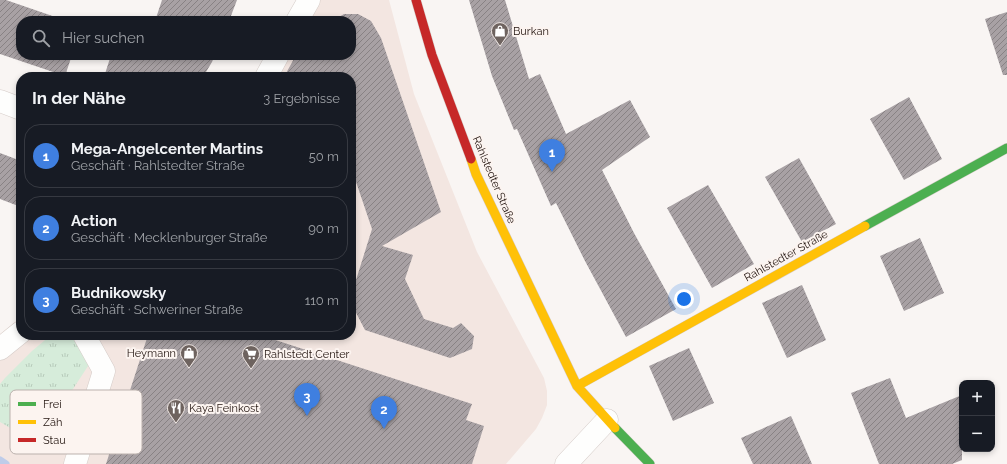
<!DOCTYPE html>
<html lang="de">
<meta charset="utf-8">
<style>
body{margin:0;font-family:Raleway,sans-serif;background:#242831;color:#f1f3f6}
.controls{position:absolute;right:12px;bottom:12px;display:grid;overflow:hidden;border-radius:8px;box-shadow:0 2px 6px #0003}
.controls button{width:36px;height:36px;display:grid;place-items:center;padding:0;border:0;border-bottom:1px solid #363941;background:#171b24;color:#f1f3f6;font:20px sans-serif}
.you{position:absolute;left:684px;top:299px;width:14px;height:14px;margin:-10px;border:3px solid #fff;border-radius:50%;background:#1a73e8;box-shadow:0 0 0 6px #1a73e833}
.badge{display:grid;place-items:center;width:26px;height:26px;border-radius:50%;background:#b45309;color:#fff;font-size:13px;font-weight:700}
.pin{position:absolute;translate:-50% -33px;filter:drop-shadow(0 1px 2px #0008)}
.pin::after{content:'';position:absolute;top:21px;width:14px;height:12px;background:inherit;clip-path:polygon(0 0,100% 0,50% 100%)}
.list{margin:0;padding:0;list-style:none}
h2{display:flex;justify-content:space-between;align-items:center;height:52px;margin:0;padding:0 16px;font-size:17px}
h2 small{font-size:13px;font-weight:400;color:#9ea1a6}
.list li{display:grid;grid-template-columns:26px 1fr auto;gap:12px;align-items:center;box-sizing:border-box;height:64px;margin:0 8px 8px;padding:0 8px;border:1px solid #363941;border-radius:16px}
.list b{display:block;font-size:15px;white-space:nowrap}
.list p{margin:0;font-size:13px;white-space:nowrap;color:#9ea1a6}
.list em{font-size:13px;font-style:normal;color:#9ea1a6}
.icon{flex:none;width:22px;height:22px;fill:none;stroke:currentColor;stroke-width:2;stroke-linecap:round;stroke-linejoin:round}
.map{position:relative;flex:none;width:1007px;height:464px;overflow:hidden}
.search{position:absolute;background:#171b24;box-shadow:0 2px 6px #0003;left:16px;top:16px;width:340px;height:44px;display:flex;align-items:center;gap:10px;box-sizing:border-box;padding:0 14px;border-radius:16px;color:#9ea1a6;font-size:15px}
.panel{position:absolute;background:#171b24;box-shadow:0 2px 6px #0003;left:16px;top:72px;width:340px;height:268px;border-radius:16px}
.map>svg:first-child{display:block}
</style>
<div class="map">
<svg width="1007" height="464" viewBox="0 0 1007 464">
<defs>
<pattern id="park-tufts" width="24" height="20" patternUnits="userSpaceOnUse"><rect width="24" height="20" fill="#d6ecda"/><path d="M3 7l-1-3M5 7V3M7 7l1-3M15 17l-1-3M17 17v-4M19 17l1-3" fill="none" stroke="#b7caba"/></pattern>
<pattern id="building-hatch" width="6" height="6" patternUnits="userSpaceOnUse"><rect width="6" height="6" fill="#a8a1a4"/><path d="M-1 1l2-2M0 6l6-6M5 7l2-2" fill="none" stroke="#888284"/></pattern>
</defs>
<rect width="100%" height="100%" fill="#f9f5f3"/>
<path fill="#f3e6e1" d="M302,0H389L414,94L477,252L544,378L547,391V405L542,418L536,429L506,464H0V334L21,317V335H351V77H259L271,55H351V21H290Z"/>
<path fill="url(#park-tufts)" d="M51,335H79L92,360L71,392L38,444L0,422V384L5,378L32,351Z"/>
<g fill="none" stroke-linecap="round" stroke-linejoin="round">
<path stroke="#bfcce9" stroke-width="7" d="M0,460L6,464"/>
</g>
<path fill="url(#building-hatch)" d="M0,0H6L67,21H21V55H72L65,76L0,54Z
M162,0H237L229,21H155Z
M469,0H505L529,79L540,74L566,134L630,100L650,137L602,170L634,233L676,309L626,337L585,261L556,203L551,206L517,129L514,130L492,76Z
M1007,12V75H1003L985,19Z
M344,14H358L371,21L381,38L441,212L382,246L413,255L405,279L424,319L453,328L461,323L474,336L472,349L450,358L365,330L351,303V296L372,229L351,167V77H284L296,55H351V21H332Z
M111,55H215L212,62L203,77H104Z
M909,97L942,159L904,180L870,119Z
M0,153L21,161V207L0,199Z
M799,158L836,224L802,242L765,177Z
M708,185L754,264L712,288L667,208Z
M920,238L944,293L904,311L880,256Z
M802,285L826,340L787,358L762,303Z
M148,335H260L472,404L466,420L484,426L472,464H106Z
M689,348L714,403L673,421L649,366Z
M890,378L906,418L962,395V460L952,464H879L851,393Z
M791,416L812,464H753L741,438Z"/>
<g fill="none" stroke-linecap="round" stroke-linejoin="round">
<g stroke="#d5ccc8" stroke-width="23">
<path id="street" d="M297,21L309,0
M266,77L278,55
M0,101L21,109
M0,349L21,332
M75,464L104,371L84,335
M566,464L607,420"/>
</g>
<g stroke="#d5ccc8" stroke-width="10">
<path id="fast" d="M865,226L1007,148
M615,428L650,464"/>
</g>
<g stroke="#d5ccc8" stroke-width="10">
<path id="slow" d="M471,159L476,174L577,386L615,428
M577,386L865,226"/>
</g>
<g stroke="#d5ccc8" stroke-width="10">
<path id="jam" d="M416,0L432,55L471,159"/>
</g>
<use href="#street" stroke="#fefefd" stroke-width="22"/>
<use href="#fast" stroke="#4caf50" stroke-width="9"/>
<use href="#slow" stroke="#ffc107" stroke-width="9"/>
<use href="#jam" stroke="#c62828" stroke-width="9"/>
</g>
<defs>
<g id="shop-pin" transform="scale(0.9)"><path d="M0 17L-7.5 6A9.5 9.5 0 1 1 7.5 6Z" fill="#6e635f" stroke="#fcf4f0"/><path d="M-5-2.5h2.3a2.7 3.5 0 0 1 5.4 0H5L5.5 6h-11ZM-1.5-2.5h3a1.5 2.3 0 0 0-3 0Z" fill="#fff"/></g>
<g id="supermarket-pin" transform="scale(0.9)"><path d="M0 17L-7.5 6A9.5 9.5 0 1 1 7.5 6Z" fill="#6e635f" stroke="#fcf4f0"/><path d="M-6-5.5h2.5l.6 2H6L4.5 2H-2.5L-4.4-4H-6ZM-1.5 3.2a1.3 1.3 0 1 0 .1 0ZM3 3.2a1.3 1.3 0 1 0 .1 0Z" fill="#fff"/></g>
<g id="restaurant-pin" transform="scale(0.9)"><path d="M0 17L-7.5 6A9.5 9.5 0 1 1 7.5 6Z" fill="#6e635f" stroke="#fcf4f0"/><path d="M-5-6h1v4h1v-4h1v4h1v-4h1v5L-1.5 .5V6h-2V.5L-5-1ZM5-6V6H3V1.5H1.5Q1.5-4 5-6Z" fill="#fff"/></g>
</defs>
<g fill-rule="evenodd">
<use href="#shop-pin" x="500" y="31"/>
<use href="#shop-pin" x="189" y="353"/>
<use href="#supermarket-pin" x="251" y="354"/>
<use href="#restaurant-pin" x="176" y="408"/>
</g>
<g text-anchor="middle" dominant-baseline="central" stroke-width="4" stroke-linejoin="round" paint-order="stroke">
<g font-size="11" fill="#231510" stroke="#fcf4f0" text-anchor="start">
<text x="513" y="31">Burkan</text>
<text x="176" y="353" text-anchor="end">Heymann</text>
<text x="264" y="354">Rahlstedt Center</text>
<text x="189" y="408">Kaya Feinkost</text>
</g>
<g font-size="11" fill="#231510" stroke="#fcf4f0">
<text transform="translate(494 180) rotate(67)">Rahlstedter Straße</text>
<text transform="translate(786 256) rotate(-29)">Rahlstedter Straße</text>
</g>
</g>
<rect x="10" y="390" width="132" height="64" rx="6" fill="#fcf4f0" stroke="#bbb1ad" stroke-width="1"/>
<rect x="18" y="402" width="18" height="4" fill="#4caf50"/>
<rect x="18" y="420" width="18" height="4" fill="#ffc107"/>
<rect x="18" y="438" width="18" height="4" fill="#c62828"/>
<g font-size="11" fill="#231510">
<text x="43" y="408">Frei</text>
<text x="43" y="426">Zäh</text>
<text x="43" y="444">Stau</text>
</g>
</svg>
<div class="controls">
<button>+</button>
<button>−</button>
</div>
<div class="you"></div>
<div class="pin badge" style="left:552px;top:172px;background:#3f7fe0">1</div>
<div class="pin badge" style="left:384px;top:429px;background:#3f7fe0">2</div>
<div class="pin badge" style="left:307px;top:416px;background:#3f7fe0">3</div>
<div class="search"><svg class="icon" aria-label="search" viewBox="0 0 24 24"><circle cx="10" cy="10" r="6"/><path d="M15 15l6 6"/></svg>Hier suchen</div>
<section class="panel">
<h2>In der Nähe<small>3 Ergebnisse</small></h2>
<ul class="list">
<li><span class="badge" style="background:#3f7fe0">1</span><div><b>Mega-Angelcenter Martins</b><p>Geschäft · Rahlstedter Straße</p></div><em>50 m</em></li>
<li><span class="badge" style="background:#3f7fe0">2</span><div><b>Action</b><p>Geschäft · Mecklenburger Straße</p></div><em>90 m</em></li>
<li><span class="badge" style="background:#3f7fe0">3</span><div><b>Budnikowsky</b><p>Geschäft · Schweriner Straße</p></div><em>110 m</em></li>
</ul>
</section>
</div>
